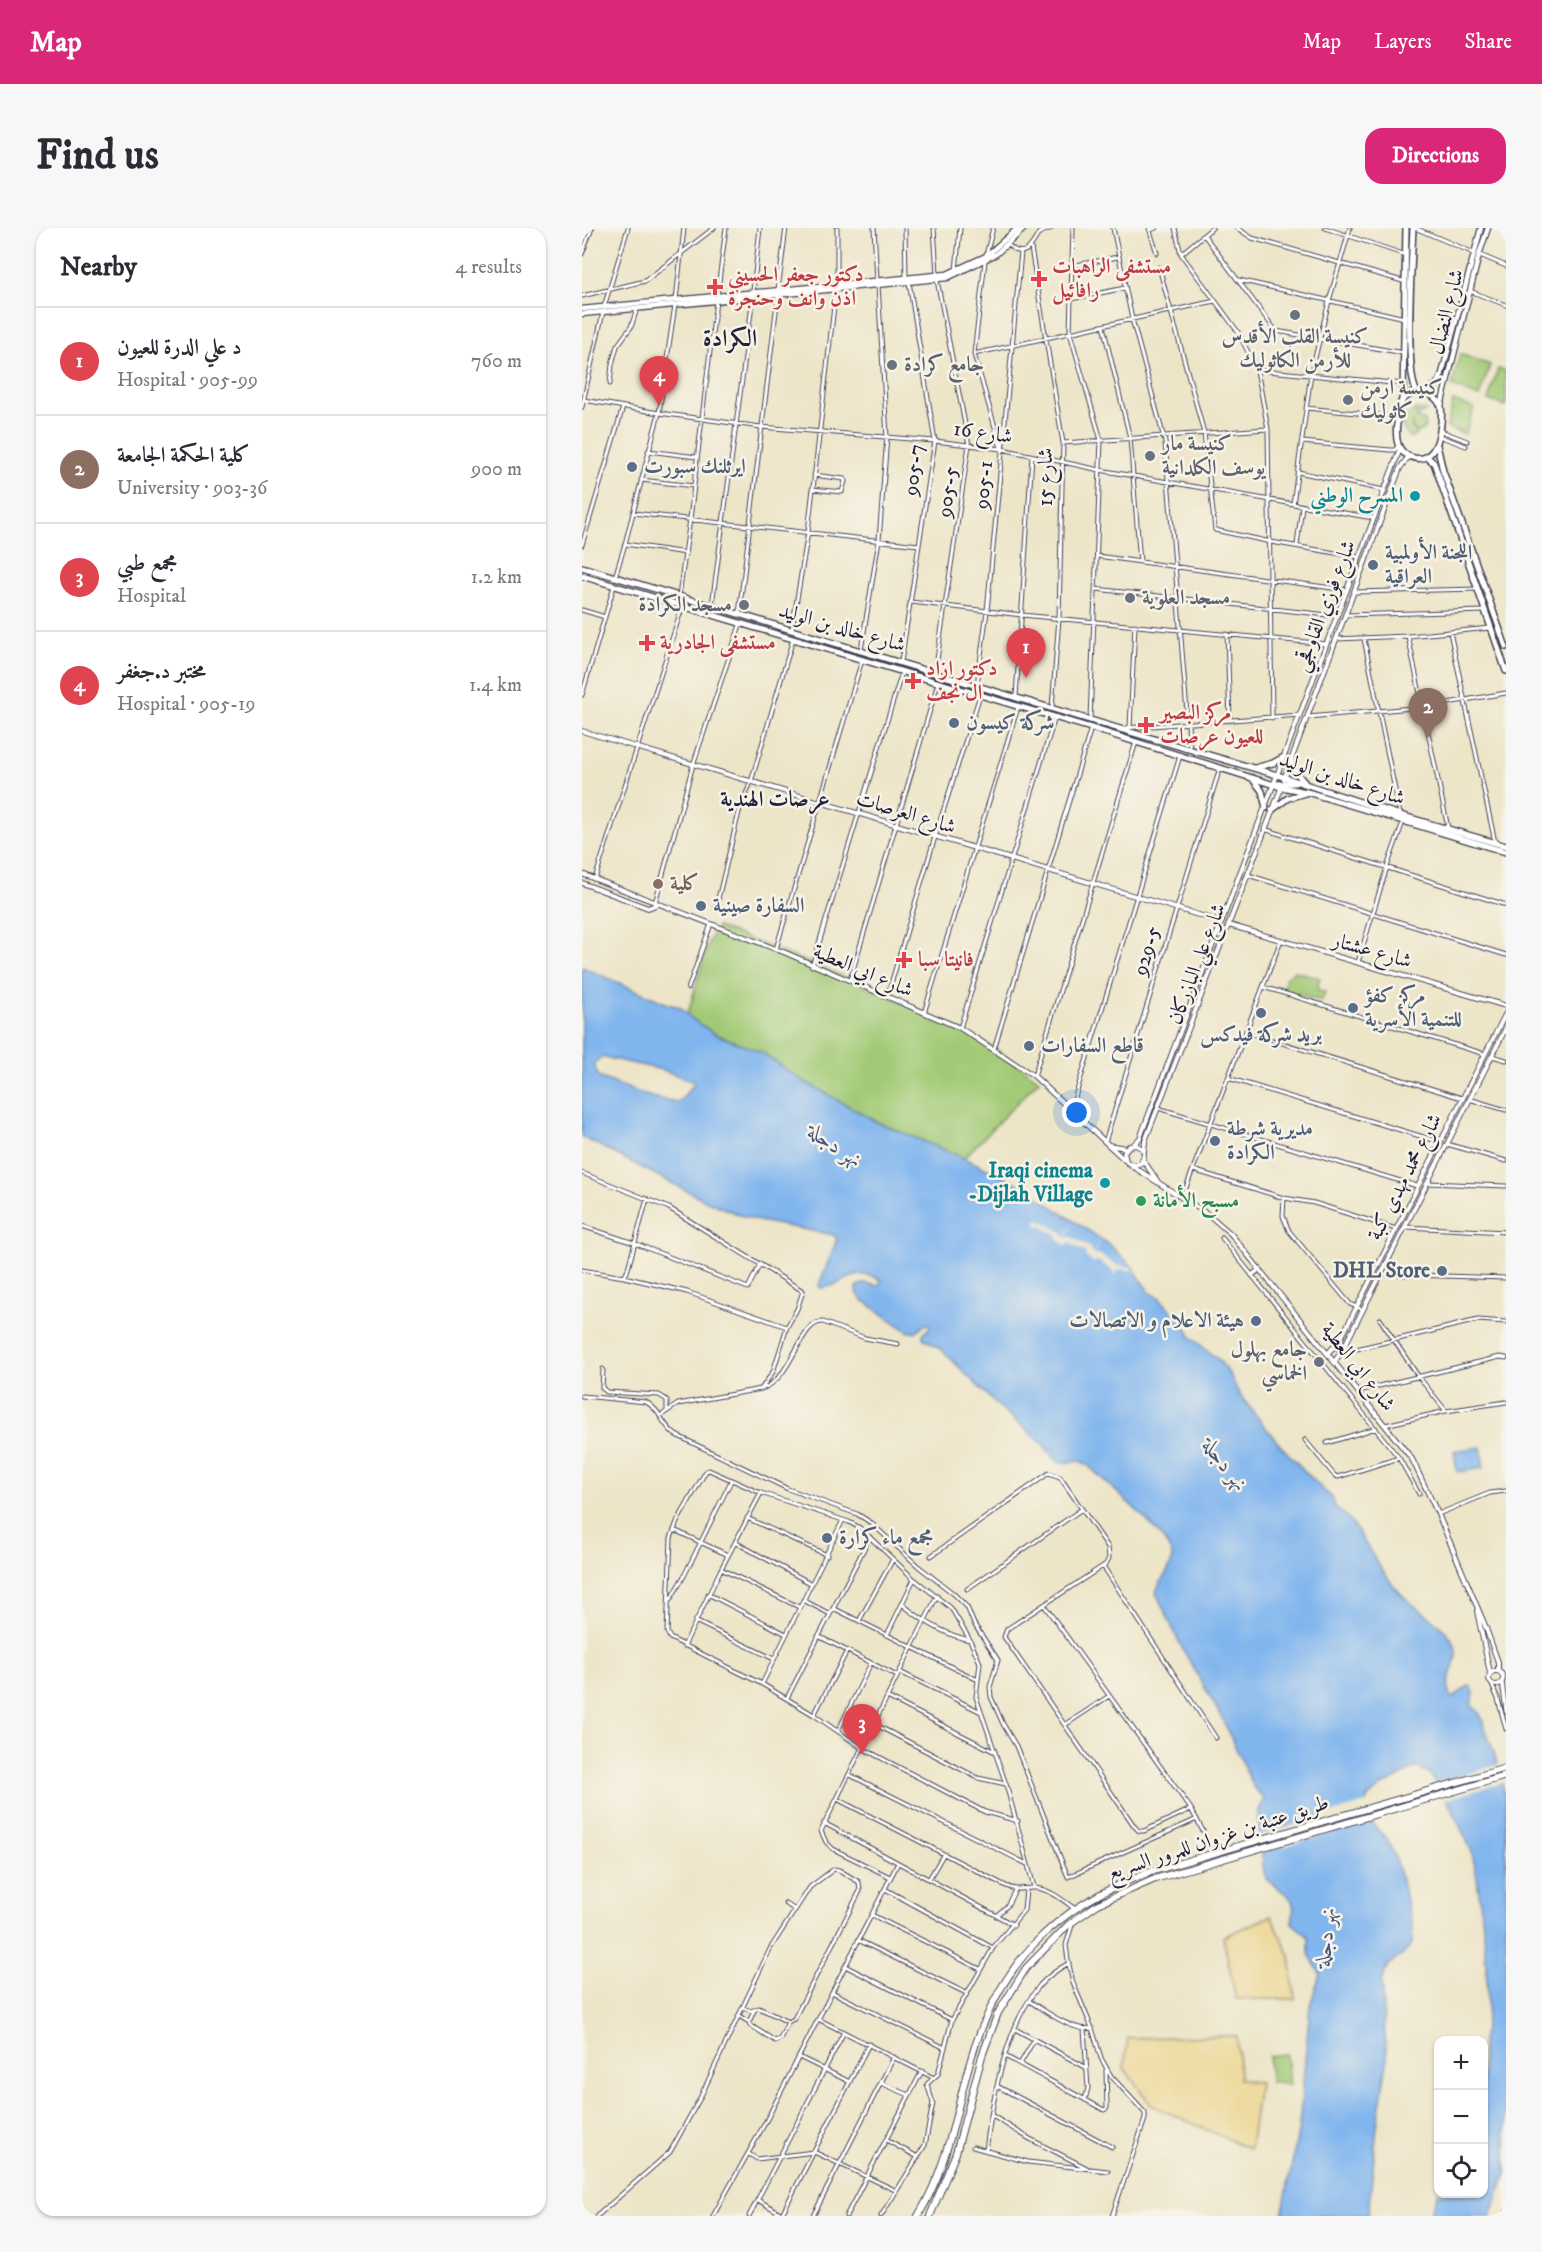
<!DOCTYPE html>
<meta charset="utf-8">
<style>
body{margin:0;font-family:"IM FELL DW Pica",Amiri,serif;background:#f7f7f7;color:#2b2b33}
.controls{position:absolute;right:18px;bottom:18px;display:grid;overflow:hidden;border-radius:12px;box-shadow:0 2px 4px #0004}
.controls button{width:54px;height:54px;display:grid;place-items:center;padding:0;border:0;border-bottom:2px solid #e1e1e2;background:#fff;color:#2b2b33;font:30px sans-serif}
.you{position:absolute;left:495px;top:885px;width:21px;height:21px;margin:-15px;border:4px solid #fff;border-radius:50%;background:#1a73e8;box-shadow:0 0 0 9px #1a73e833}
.badge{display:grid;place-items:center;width:39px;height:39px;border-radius:50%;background:#db2777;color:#fff;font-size:20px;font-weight:700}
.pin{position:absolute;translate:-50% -50px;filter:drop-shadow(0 2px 3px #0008)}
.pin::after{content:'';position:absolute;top:32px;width:21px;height:18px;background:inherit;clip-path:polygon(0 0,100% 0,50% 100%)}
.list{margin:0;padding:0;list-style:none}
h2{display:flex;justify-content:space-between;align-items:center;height:78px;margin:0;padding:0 24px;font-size:26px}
h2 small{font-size:20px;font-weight:400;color:#7c7c81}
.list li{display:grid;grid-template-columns:39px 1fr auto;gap:18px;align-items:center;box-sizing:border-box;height:108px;padding:0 24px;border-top:2px solid #e1e1e2}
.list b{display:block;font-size:22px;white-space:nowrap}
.list p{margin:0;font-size:20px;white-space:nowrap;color:#7c7c81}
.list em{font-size:20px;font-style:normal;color:#7c7c81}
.icon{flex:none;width:33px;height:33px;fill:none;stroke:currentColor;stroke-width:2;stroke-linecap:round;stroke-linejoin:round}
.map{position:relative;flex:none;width:924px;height:1988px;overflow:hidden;border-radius:18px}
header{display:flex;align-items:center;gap:36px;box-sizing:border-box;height:84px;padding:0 30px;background:#db2777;color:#fff}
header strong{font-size:28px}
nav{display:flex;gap:33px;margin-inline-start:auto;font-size:21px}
.intro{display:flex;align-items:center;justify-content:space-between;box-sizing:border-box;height:144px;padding:0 36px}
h1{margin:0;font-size:42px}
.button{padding:15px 27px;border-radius:18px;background:#db2777;color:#fff;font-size:21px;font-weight:700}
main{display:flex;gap:36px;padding:0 36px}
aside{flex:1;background:#fff;border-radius:18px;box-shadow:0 2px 4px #0004}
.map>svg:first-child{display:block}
</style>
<header>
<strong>Map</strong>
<nav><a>Map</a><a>Layers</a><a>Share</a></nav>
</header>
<div class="intro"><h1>Find us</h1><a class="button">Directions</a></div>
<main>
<aside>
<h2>Nearby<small>4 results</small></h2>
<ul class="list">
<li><span class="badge" style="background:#e0444e">1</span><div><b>د علي الدرة للعيون</b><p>Hospital · 905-99</p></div><em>760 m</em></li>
<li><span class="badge" style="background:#8d6e63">2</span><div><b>كلية الحكمة الجامعة</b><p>University · 903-36</p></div><em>900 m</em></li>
<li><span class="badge" style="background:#e0444e">3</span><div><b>مجمع طبي</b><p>Hospital</p></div><em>1.2 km</em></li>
<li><span class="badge" style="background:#e0444e">4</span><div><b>مختبر د.جغفر</b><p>Hospital · 905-19</p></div><em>1.4 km</em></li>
</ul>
</aside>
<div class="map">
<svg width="924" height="1988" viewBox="0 0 924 1988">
<rect width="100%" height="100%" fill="#f7f3e8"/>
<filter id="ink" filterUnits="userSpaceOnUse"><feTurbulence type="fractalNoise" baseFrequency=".0167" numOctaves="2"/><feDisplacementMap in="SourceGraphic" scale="12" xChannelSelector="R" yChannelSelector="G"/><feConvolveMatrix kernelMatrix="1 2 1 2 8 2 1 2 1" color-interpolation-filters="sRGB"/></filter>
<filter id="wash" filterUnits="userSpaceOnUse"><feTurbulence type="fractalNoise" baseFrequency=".008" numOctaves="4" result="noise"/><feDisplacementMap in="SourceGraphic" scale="24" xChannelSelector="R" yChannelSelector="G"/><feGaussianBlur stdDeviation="1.35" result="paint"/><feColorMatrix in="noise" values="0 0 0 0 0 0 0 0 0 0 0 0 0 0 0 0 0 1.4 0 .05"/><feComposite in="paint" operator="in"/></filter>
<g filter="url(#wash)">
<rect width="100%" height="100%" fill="#ede5c8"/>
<path fill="#a2ca76" stroke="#627658" stroke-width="1.5" d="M878,126L908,137L897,169L870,158Z
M916,141L924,143V178L906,172Z
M871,173L892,180L883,206L865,199Z
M834,181L844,183L839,186L832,184L837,188L834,190L842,192L843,199L840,203H834L831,200L830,193V201L836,205L828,210L821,201V190Z
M135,699C226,733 319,770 404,816C423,826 440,840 457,852L382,930L295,894L218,851L179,824L133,806L105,788L127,713Z
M713,743L738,750L735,761L743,764L740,773L701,762L704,749Z
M705,1826L708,1857L688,1854L687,1828Z"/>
<path fill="#eeda9e" stroke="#887e6c" stroke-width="1.5" d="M689,1688L708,1728L713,1771H654L641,1709Z
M655,1808L657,1851L677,1855L668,1921L569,1877L542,1840L546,1810Z"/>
<path fill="#80b5ee" stroke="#516c94" stroke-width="1.5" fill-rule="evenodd" d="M0,739L86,776L98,779L110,791L133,806L179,824L218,851L295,894L382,930L438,957L525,1015L550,1038L567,1064L578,1070L606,1102L609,1109L637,1132L648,1147L657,1166L697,1216L741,1262L751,1270L752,1278C756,1283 762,1285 766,1290C788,1318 800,1351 828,1374C840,1384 866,1401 872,1415C880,1436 861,1446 868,1468L871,1470L886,1458L890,1459L892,1466L889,1477L897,1484L912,1524L924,1571V1945L909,1988H847L856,1965L902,1966L900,1812L905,1785V1754L902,1705L895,1650L890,1624L869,1579L847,1545L835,1539L800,1558L785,1571L784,1575L792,1598L804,1610L814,1631L831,1699L830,1716L822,1726L806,1737L799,1754L805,1834L796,1890L786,1988H700L717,1899L728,1777L738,1746L727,1726V1709L710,1695C710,1689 713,1682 711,1676C708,1662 687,1660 682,1645L676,1591L677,1582L682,1572L680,1568L672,1560L640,1490L600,1420L574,1365C576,1353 589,1344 590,1331C592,1309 523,1256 506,1237L498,1233L480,1235L473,1232L462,1217L415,1177L360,1122L341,1110V1106L348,1099L347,1096H344L333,1104H327L279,1071L275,1064V1058L284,1055L296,1058L299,1053L298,1051C270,1038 260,1060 238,1060L237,1057L255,1011L252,1007L177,993L155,986L127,974L0,909ZM21,829L81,842L110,853L112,857C104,862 103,871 95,874L69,869L16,849L12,835Z
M899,1219L902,1240L875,1244L872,1223Z"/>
<path fill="#ede5c8" d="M456,991L480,1004L482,1009L492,994L483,1010L489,1009L508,1020L510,1026L519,1012L511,1027L517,1026L536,1038L550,1039V1042L536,1041L534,1047L531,1042L516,1033L511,1034L504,1029L503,1024L500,1022L488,1015L483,1017L476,1012L475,1006L464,1001L461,997H453Z
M919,1536L923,1554L861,1572L850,1556Z
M787,1574L793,1592L676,1626L674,1608Z"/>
</g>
<g filter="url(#ink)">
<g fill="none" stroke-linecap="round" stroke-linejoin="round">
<g stroke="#403f50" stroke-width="5">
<path id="minor" d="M255,0V57
M292,0L295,52
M323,0L324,49
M352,0L355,46
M491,0L488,105L519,212L508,491
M531,0L550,91L583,214L608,521
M567,0L575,25
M593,0L599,26L656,104L675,142L686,201L690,490
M655,0L670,10L824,54
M743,0L824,27
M833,0L892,25
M568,2L574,0
M622,7L694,103L822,125
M426,17C443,32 449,19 457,5L470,0
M449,20L481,215L477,390L470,480
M0,26L10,0
M599,26L630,0
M404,27L411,0
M898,27L924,38
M403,33L392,126L419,220
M489,38L536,29
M577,39L622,205L633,302L689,314L777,329
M374,43L378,0
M657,52L823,90
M196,62L204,0
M888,63L924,77
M171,64L178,0
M0,68L63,53L132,0
M135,68L144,0
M489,71L543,60
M94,72L102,0
M22,79L46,0
M521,98L548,210L558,334
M392,126L633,73
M675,142L821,156
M28,156L30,136L35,118L49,99L55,81
M2,172L77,185L179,199L353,213L420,221L518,242L791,290
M0,179L21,84
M724,180L816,189
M859,203L885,213
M857,208L884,218
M720,214L808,222H813L817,217
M481,215L685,201
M66,223L115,229
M716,244L802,262
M59,252L112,258
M230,261L260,264L263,253L262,251L232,247
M711,276L729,146L747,73L768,0
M51,285L337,317
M43,316L104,325
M0,317L41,179
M715,317L720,278
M515,328L765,362
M33,349L43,316L77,185L93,77
M514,361L755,388
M772,364L896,361
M97,368L108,291L134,73
M329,374L440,387L745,416
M130,377L171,69
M0,382L23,389
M157,386L196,67
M763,387L902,383
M210,401L226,304L254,61
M868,404L913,614
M645,406L648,493
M826,408L866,600
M754,411L826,408L908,400
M782,411L818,586
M279,422L297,312L305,209L296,57
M319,434L353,213L327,54
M353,445L387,217L355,52
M395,457L405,383L439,24
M0,467L32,358
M434,469L450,228
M726,489L842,479L924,465
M548,499L553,397
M543,500L718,487
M682,601L924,677
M666,647L924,727
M13,651L100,380
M73,675L111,537L158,397
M134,679L158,580L169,554L211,411
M194,721L280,432
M776,734L805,639L821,594
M230,738L320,444
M268,752L356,455
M681,759L903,826
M106,761L129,696
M305,769L353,609L398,467
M342,785L436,479
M378,800L473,489
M664,804L880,870
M412,821L509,500
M910,828L924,832
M452,848L554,514
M646,850L858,914
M887,871L924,882
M576,880L835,958
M489,882L598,528
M523,914L638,540
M865,916L924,933
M611,942L702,970L732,975L814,1001
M0,945L87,980L221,1063L215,1081L205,1099L105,1064L42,1049
M845,955L924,958
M600,970L699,712
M702,970L701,988L707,1003L768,1076L781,1082
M0,998L52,1015L166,1060L178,1036
M823,999L924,1004
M640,1010L817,1230L837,1266
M0,1042L42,1049L45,1044L65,971
M800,1046L924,1050
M798,1091L836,1148L864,1183
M753,1119L760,1123H766L896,1092L924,1094
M21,1141L20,1160L25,1164L77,1167L85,1172V1182
M179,1161C211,1152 217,1093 241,1094L283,1110L316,1116
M776,1163L918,1129L924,1130
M0,1168L64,1174C79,1182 80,1198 94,1207L206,1261L275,1286L288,1294L336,1338L372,1366L385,1379L392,1396L416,1432L408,1459L409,1469L421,1496L434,1518L486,1649L615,1591
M78,1188L96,1176L179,1161L191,1144L205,1099
M803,1197L864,1183L924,1174
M723,1212L752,1247L756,1249L817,1230
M745,1215L794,1200
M856,1286L908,1265L924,1263
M165,1290L245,1327
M92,1302L146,1327
M153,1314L230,1356
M349,1328L467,1245L478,1249L526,1319L527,1330L524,1336L425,1401L422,1409L553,1599L557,1603H562L609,1581
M521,1338L634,1510
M139,1341L217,1379
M385,1361L500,1281
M126,1366L204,1406
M88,1372L102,1348L149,1253
M221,1372L248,1386
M320,1376C338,1391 363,1407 388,1412
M462,1377L609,1581L621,1603
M251,1380L394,1451
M113,1393L192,1431
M277,1393L311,1331
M305,1407L332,1351
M236,1408L315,1448
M102,1418L139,1341L179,1265
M318,1444L399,1484
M920,1453L924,1484
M909,1455L916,1471L924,1501
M180,1456L261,1292
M305,1469L413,1524
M205,1470L288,1309
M232,1487L265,1423
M292,1496L396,1550L424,1556
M483,1497L527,1468
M256,1503L289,1435
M268,1547L445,1636
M255,1571L424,1658C437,1664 441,1659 453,1660C468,1661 482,1673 493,1681
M436,1593L403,1584L370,1567L280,1520L232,1487L180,1456L88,1410L85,1404L89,1310L95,1294L124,1243L127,1242L179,1265L267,1294L278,1300L332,1351L369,1380L388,1412L398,1435L394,1469L424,1556L452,1659
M242,1595L432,1697
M308,1649L251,1621L244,1614L239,1603L355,1368
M347,1651L361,1627
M303,1661L411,1720L442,1682L444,1662
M203,1675L213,1682
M290,1687L398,1741
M414,1688L425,1678L433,1662
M491,1694L484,1717L486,1732L491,1755L510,1800L519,1830L529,1848L563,1885V1891L530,1988
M276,1712L384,1765
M263,1738L370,1792
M250,1764L363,1820
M447,1773C462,1782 492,1805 510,1800
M172,1783L167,1794L168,1797L193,1813L198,1811L206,1794
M157,1788L167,1794
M236,1791L352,1850
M433,1801L505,1840
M502,1801L506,1860L503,1872
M423,1828L522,1882L525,1880L524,1842
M217,1829L268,1854
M438,1836L452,1812
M299,1855L327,1867
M415,1858L530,1919
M409,1887L448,1911L505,1940
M304,1912L336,1929
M391,1919L446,1934L526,1943
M404,1923C410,1873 424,1797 458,1757C466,1748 476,1741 487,1735
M167,1926L175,1931L232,1924L313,1962
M176,1972L200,1986
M15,1988L88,1924L118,1870L188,1721L228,1659L252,1641L257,1642L277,1654L278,1663L212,1791L206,1794L177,1780L169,1783L161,1780
M131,1988L183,1895L316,1635
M167,1988L262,1804
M199,1988L287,1816
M231,1988L312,1829
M264,1988L340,1843
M299,1988L343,1917L351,1875L345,1856L356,1846L370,1792L411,1720
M922,1988L924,1984"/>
</g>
<g stroke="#403f50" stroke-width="6">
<path id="tertiary" d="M0,503L640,694
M702,551L818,240L827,228
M0,646L204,725L378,800L452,848L546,935L553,937L559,935L562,927L561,921L554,917L547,918L542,924L544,933
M0,655L66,680L76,676
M647,697L924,778
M526,917L544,920
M551,917L558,910L818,221
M562,923L563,913L700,558
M561,932L576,954
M550,938L627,987L649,1006L830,1231L856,1286L902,1395L916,1434V1442
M670,1047L678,1041
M746,1125L758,1112L924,785
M753,1133L760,1123L924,800
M895,1383L908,1445
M907 1450a7 7 0 1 1 14 0a7 7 0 1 1-14 0Z"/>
</g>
<g stroke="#403f50" stroke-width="7">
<path id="secondary" d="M0,81L365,46L404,28L436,0
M0,86L365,50L414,26L443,0
M844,164L855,156L859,149L899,0
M859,178L897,27L906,0"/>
</g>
<g stroke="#403f50" stroke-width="8">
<path id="primary" d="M831,0C830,28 822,146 835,164
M819,174C831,159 850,161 859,178C861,195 857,239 829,229C823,227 818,222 816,216C811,199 819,181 821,165L824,0
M855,217L861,243L924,419
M844,228L852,235L924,443
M0,339L538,501L695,547L818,587L924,618
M0,348L509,500L699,559L725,564L924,624
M709,531L713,543L723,555
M673,540L691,535L702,529
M670,550L680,563L684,580
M693,556L713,555
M690,582L706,570L723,565"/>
</g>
<g stroke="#403f50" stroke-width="8">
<path id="motorway" d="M336,1988C364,1942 372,1892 386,1841C414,1739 470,1678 571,1643L924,1540
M348,1988L374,1925L400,1828L416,1785L444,1740L486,1697L516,1676L573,1651L924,1548"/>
</g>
<use href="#minor" stroke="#fff" stroke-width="3"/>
<use href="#tertiary" stroke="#fff" stroke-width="4"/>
<use href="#secondary" stroke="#fff" stroke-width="4.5"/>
<use href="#primary" stroke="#fff" stroke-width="5"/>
<use href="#motorway" stroke="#fff" stroke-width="6"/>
</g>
</g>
<g fill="#e0444e" stroke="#f7f3e8" stroke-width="2">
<path d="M454 42h6v6h6v6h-6v6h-6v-6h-6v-6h6z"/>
<path d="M130 50h6v6h6v6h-6v6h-6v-6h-6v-6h6z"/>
<path d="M62 406h6v6h6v6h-6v6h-6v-6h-6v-6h6z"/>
<path d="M328 444h6v6h6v6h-6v6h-6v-6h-6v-6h6z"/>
<path d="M561 488h6v6h6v6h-6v6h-6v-6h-6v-6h6z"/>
<path d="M319 723h6v6h6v6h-6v6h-6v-6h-6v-6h6z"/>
</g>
<g fill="#6b7280" stroke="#f7f3e8" stroke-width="2">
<circle cx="713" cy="87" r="6"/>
<circle cx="310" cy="137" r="6"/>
<circle cx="766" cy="172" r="6"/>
<circle cx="568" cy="228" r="6"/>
<circle cx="548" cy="370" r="6"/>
<circle cx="162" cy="377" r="6"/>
<circle cx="737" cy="1134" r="6"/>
</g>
<g fill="#5c6f8a" stroke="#f7f3e8" stroke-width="2">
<circle cx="50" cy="239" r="6"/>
<circle cx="791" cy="337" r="6"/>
<circle cx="372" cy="495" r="6"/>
<circle cx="119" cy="678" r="6"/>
<circle cx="771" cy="780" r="6"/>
<circle cx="679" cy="785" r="6"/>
<circle cx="447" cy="818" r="6"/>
<circle cx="633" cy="913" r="6"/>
<circle cx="860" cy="1043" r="6"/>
<circle cx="674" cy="1093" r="6"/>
<circle cx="245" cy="1310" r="6"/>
</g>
<g fill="#0f9aa8" stroke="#f7f3e8" stroke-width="2">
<circle cx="833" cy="268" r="6"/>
<circle cx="523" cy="955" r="6"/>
</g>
<circle fill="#8d6e63" stroke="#f7f3e8" stroke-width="2" cx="76" cy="656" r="6"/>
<circle fill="#2e9e5b" stroke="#f7f3e8" stroke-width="2" cx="559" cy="973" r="6"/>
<g text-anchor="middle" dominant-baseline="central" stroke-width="5" stroke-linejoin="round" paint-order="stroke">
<g font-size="21" font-weight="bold" fill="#be3a42" stroke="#f7f3e8" text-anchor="start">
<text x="470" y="39">مستشفى الراهبات<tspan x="470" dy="24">رافائيل</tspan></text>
<text x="146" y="47">دكتور جعفر الحسيني<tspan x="146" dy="24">اذن وانف وحنجرة</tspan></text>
<text x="78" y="415">مستشفى الجادرية</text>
<text x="344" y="441">دكتور ازاد<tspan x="344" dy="24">ال نجف</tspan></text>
<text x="578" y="485">مركز البصير<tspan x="578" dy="24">للعيون عرصات</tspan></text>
<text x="336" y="732">فانيتا سبا</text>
</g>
<g font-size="21" fill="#22223b" stroke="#f7f3e8">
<text transform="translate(865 84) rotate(-76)">شارع النضال</text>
<text transform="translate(401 205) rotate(8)">شارع 16</text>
<text transform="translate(332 242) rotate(-83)">905-7</text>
<text transform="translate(464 249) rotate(-90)">شارع 15</text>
<text transform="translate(402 257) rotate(-85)">905-1</text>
<text transform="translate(366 264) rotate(-82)">905-5</text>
<text transform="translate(743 378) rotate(-69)">شارع فوزي القاوقجي</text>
<text transform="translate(260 400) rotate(16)">شارع خالد بن الوليد</text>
<text transform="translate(760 551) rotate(18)">شارع خالد بن الوليد</text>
<text transform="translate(324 585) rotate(17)">شارع العرصات</text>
<text transform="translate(565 723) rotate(-73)">929-5</text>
<text transform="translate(790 723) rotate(16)">شارع عشتار</text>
<text transform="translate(615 736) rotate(-69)">شارع علي البازركان</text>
<text transform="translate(281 743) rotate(23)">شارع ابي العطية</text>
<text transform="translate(823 949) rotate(-63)">شارع محمد مهدي كبة</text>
<text transform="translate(776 1139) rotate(52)">شارع ابي العطية</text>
<text transform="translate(636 1610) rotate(-18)">طريق عتبة بن غزوان للمرور السريع</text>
</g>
<g font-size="21" font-weight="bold" fill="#5b616d" stroke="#f7f3e8" text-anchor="start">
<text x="713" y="109" text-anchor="middle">كنيسة القلب الأقدس<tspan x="713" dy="24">للأرمن الكاثوليك</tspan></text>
<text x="322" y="137">جامع كرادة</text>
<text x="778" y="160">كنيسة ارمن<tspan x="778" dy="24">كاثوليك</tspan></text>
<text x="580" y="216">كنيسة مار<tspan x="580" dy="24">يوسف الكلدانية</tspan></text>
<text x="560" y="370">مسجد العلوية</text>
<text x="150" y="377" text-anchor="end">مسجد الكرادة</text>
<text x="725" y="1122" text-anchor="end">جامع بهلول<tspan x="725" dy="24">الخماسي</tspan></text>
</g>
<g font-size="21" font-weight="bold" fill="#4e5e75" stroke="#f7f3e8" text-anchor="start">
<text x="62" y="239">ايرثلنك سبورت</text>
<text x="803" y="325">اللجنة الأولمبية<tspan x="803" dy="24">العراقية</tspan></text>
<text x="384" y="495">شركة كيسون</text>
<text x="131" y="678">السفارة صينية</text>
<text x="783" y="768">مركز كفؤ<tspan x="783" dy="24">للتنمية الأسرية</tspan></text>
<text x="679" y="807" text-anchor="middle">بريد شركة فيدكس</text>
<text x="459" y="818">قاطع السفارات</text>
<text x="645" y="901">مديرية شرطة<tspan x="645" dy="24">الكرادة</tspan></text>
<text x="848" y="1043" text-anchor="end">DHL Store</text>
<text x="662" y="1093" text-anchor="end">هيئة الاعلام و الاتصالات</text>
<text x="257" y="1310">مجمع ماء كرارة</text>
</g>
<g font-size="21" font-weight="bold" fill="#0d838f" stroke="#f7f3e8" text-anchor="end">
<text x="821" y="268">المسرح الوطني</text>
<text x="511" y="943">Iraqi cinema<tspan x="511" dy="24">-Dijlah Village</tspan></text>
</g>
<g font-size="21" font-weight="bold" fill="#785e54" stroke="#f7f3e8" text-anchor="start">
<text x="88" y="656">كلية</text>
</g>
<g font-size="21" font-weight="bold" fill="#27864d" stroke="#f7f3e8" text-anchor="start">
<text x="571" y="973">مسبح الأمانة</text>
</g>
<g font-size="22" font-weight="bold" fill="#22223b" stroke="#f7f3e8">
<text x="193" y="571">عرصات الهندية</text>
</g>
<g font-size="22" font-style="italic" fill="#43557a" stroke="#f7f3e8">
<text transform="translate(253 918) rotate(33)">نهر دجلة</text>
<text transform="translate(643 1237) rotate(52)">نهر دجلة</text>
<text transform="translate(744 1709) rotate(-85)">نهر دجلة</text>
</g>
<g font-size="24" font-weight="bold" fill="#22223b" stroke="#f7f3e8">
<text x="148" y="111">الكرادة</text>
</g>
</g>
</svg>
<div class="controls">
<button>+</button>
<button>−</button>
<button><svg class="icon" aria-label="locate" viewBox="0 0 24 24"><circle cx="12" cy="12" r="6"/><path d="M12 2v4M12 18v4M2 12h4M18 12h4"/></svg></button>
</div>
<div class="you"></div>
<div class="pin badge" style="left:444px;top:450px;background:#e0444e">1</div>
<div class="pin badge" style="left:846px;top:510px;background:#8d6e63">2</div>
<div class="pin badge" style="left:280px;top:1526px;background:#e0444e">3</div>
<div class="pin badge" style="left:77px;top:178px;background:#e0444e">4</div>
</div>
</main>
